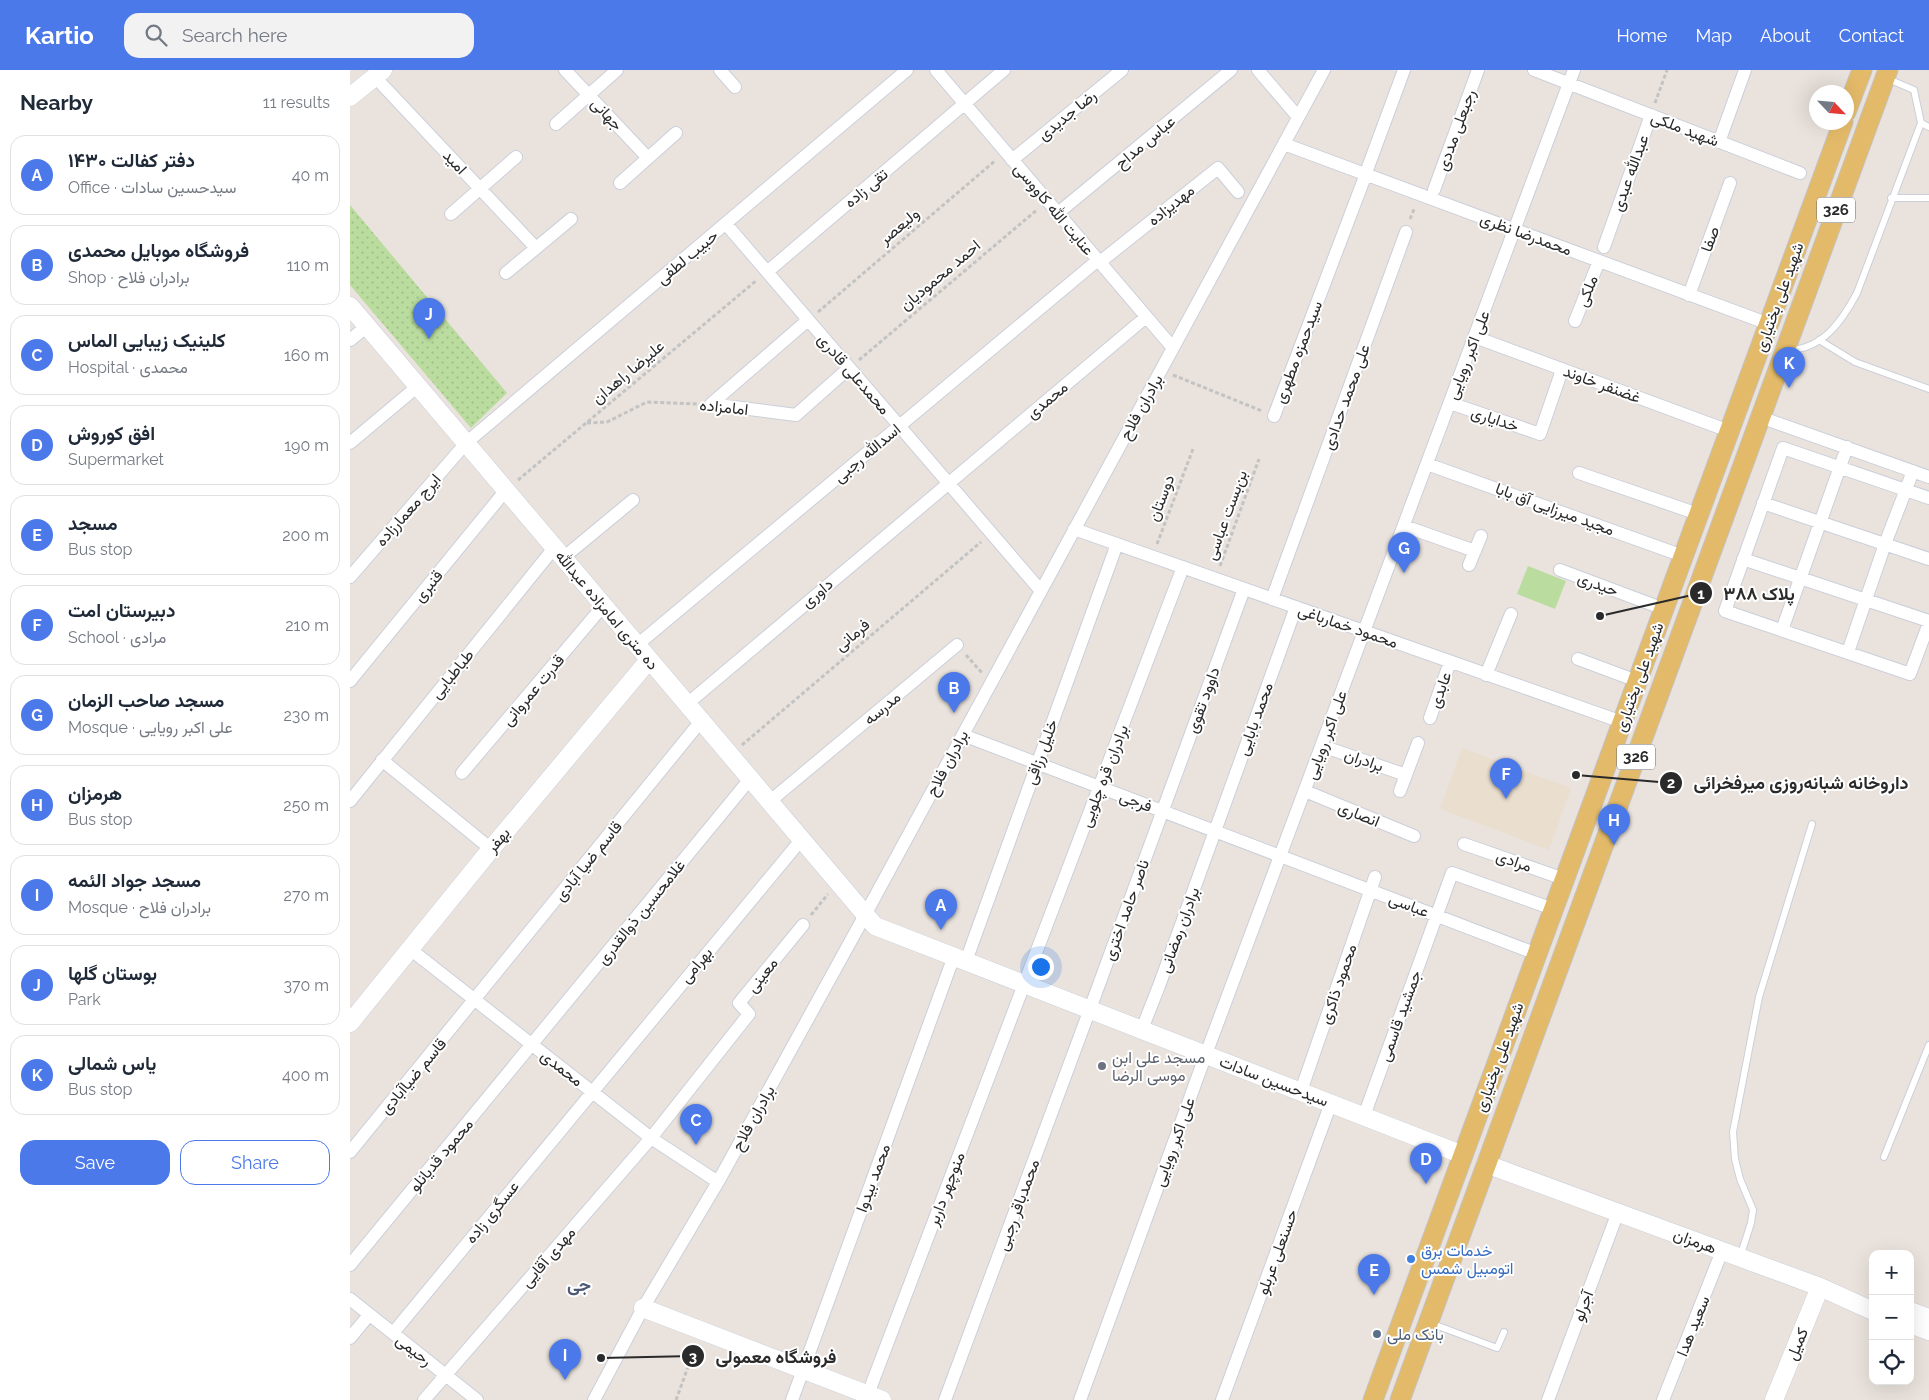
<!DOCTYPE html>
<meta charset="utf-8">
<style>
body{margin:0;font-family:Raleway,Vazirmatn,sans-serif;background:#f2f2f3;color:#1f2937}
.controls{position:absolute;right:15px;bottom:15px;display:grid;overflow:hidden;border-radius:10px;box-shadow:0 5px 20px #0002}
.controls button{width:45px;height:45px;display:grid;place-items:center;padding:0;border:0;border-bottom:1px solid #e0e1e3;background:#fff;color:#1f2937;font:25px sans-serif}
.compass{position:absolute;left:1459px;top:15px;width:45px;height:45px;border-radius:50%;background:#fff;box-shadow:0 5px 20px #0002;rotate:116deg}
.you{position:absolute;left:690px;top:896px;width:18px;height:18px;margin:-12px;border:4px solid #fff;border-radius:50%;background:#1a73e8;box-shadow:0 0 0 8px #1a73e833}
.badge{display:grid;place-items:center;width:32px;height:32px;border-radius:50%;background:#4b79e9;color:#fff;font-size:16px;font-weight:700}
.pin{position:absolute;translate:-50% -41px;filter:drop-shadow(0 1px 2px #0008)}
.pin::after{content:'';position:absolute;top:26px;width:18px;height:15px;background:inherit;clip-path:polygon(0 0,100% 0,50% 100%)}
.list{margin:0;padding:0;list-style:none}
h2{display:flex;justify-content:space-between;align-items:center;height:65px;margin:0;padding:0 20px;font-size:21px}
h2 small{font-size:16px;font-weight:400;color:#747a83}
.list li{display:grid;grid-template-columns:32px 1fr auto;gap:15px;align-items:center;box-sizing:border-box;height:80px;margin:0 10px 10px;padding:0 10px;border:1px solid #e0e1e3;border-radius:15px}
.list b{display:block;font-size:19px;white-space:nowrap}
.list p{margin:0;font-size:16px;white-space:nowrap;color:#747a83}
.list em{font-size:16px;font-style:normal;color:#747a83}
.actions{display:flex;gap:10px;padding:15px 20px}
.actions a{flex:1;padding:11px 0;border:1px solid #4b79e9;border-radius:15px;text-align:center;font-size:18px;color:#4b79e9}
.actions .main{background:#4b79e9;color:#fff}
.icon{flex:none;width:28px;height:28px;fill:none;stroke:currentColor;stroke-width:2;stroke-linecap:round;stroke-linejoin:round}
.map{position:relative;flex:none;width:1579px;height:1330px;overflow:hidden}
header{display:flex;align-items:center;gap:30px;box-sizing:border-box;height:70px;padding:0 25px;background:#4b79e9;color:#fff}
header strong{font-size:24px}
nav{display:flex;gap:28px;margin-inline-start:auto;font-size:18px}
.search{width:350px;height:45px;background:#f2f2f3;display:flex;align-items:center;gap:12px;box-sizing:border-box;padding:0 18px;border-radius:15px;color:#747a83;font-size:19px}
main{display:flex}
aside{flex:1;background:#fff}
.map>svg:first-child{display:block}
</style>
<header>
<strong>Kartio</strong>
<div class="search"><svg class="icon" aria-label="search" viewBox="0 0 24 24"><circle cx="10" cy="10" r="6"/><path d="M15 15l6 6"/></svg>Search here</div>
<nav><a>Home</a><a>Map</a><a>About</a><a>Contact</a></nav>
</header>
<main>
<aside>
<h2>Nearby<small>11 results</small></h2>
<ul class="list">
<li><span class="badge">A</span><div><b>دفتر کفالت ۱۴۳۰</b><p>Office · سیدحسین سادات</p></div><em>40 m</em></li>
<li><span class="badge">B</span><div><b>فروشگاه موبایل محمدی</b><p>Shop · برادران فلاح</p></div><em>110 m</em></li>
<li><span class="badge">C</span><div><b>کلینیک زیبایی الماس</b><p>Hospital · محمدی</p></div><em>160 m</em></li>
<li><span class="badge">D</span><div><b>افق کوروش</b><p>Supermarket</p></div><em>190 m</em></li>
<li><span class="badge">E</span><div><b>مسجد</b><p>Bus stop</p></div><em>200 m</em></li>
<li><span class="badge">F</span><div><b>دبیرستان امت</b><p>School · مرادی</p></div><em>210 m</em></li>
<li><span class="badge">G</span><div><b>مسجد صاحب الزمان</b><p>Mosque · علی اکبر رویایی</p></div><em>230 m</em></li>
<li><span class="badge">H</span><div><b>هرمزان</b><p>Bus stop</p></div><em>250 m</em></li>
<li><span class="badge">I</span><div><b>مسجد جواد الئمه</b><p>Mosque · برادران فلاح</p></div><em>270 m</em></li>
<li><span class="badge">J</span><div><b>بوستان گلها</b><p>Park</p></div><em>370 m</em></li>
<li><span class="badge">K</span><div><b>یاس شمالی</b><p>Bus stop</p></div><em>400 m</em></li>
</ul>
<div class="actions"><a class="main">Save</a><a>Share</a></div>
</aside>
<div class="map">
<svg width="1579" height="1330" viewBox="0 0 1579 1330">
<defs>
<pattern id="park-dots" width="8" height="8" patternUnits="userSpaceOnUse" patternTransform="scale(1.25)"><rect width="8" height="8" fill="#badc9e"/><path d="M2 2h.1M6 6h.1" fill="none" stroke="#a0bd88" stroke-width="1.8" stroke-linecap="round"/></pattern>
</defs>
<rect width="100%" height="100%" fill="#eae3dd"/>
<path fill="#eadece" d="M1112,678L1221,718L1199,780L1090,739Z"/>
<path fill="#badc9e" d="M1178,496L1216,511L1205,539L1167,524Z"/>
<path fill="url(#park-dots)" d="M0,135L157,323L121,358L0,215Z"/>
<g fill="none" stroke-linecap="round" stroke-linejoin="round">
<g stroke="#cbcfda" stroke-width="8">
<path id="lane" d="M1571,53L1579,57
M1541,128H1579
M1469,270L1505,292L1579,319
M1439,280C1473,279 1492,251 1507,223L1571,53L1564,20L1536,8
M1534,1087L1579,975
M1390,1187L1401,1153L1403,1140L1390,1109L1385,1089L1383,1062L1409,927L1462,754
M1080,1253L1147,1278L1154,1262"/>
</g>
<g stroke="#cbcfda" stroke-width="14">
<path id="street" d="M215,0L298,88
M370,0L385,17
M586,0L823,278
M908,0L948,47
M1184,0L1450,103
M25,7L186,178
M206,54L267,0
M1369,72L1395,0
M934,74L1419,254
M662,90L772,0
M1017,100L1054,0
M270,113L326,63
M1084,120L1128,0
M708,143L881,0
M101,144L166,87
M376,154L691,521
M1254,177L1301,45
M750,192L868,98L888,122
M417,202L654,0
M156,203L221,149
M1339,225L1380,113
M1225,251L1249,191
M1125,267L1379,361
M0,270L17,256
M1100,333L1190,364L1212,300
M361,334L446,345L499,298
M361,334L458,250
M924,346L1016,104
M1410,347L1579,407
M0,373L68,316
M1077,394L1333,486
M1229,403L1348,444
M1579,428L1433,378L1375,541L1560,604L1579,553
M1413,433L1579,489
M1054,456L1125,481
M724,459L1272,652
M213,488L283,430
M1393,489L1579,551
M1119,495L1131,466
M1210,500L1314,539
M0,507L116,373L557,0
M922,529L1056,162
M1432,560L1497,377
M287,575L748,190
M1498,582L1535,474L1563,401
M1228,589L1287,611
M1136,605L1161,544
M0,611L156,420
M337,634L796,247
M1080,648L1100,592
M613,665L1187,884
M972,676L1056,705
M32,690L141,779
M112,703L253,536
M955,721L1064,766
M1050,721L1068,673
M0,731L204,478
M419,732L607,575
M1114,774L1214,809
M60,879L301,1068L368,1112
M616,891L767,474
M792,959L809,916L946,537
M951,1021L1025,807
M1014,1046L1102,803L1203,839
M0,1082L351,651
M0,1195L400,709
M0,1229L127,1330
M43,1263L451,770
M0,1268L19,1245
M518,1324L833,497
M74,1330L301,1068L399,944L389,933L453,855
M244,1330L293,1238L368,1112L515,845L974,0
M442,1330L604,886
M595,1330L740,939L894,519
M730,1330L856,984L1224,0
M872,1330L981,1033
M1198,1330L1268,1142
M1313,1330L1372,1181"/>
</g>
<g stroke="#cbcfda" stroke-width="19">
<path id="secondary" d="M0,27L33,0
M0,236L525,856L1113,1085
M0,953L141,779L299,590
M1136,1094L1470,1217L1523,1241
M293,1238L532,1330
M1560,1241L1579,1248
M1560,1254L1579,1261
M1424,1330L1470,1217"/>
</g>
<g stroke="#c3c3c3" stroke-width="21">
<path id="primary" d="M1496,42L1512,0
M1023,1330L1493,52
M1050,1330L1538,0"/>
</g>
<path stroke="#c3c3c3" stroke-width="3" stroke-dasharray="4 2.5" stroke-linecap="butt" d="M1305,33L1317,0
M1060,149L1065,137
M468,242L646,90
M509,290L688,139
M823,305L912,341
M237,353L257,352L297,332L348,334
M168,410L407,210
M807,474L843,379
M870,496L909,389
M616,585L632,603
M392,675L631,472
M461,845L478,824
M326,1330L346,1275"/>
<use href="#lane" stroke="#fff" stroke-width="6"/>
<use href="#street" stroke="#fff" stroke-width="12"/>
<use href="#secondary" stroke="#fff" stroke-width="18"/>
<use href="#primary" stroke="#e3ba69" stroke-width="19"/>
</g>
<circle fill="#6b7280" stroke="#fff" stroke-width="2" cx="752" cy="996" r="5"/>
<circle fill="#3f7fe0" stroke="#fff" stroke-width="2" cx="1061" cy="1189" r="5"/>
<circle fill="#5c6f8a" stroke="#fff" stroke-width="2" cx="1027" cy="1264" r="5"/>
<g text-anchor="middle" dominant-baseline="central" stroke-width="4" stroke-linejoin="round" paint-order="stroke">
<g fill="#fff" stroke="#6a6a6a" stroke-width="1">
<rect x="1467" y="127.5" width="38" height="25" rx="4"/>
<rect x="1267" y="674.5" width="38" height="25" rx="4"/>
</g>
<g font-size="15" font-weight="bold" fill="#2a2a2a">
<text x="1486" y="140">326</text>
<text x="1286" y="687">326</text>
</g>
<g font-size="16" fill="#2a2a2a" stroke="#fff">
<text transform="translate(257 44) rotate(47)">جهانی</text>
<text transform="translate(717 45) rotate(-39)">رضا جدیدی</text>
<text transform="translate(1335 59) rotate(21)">شهید ملکی</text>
<text transform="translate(1106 60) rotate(-70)">رجبعلی مددی</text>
<text transform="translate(795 72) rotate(-40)">عباس مداح</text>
<text transform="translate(105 92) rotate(47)">امید</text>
<text transform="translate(1280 103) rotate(-70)">عبدالله عبدی</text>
<text transform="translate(516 118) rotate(-40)">تقی زاده</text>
<text transform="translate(821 135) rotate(-39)">مهدیزاده</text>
<text transform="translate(704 139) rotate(50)">عنایت‌ الله کاووسی</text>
<text transform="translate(549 156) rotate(-40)">ولیعصر</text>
<text transform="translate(1176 164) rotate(20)">محمدرضا نظری</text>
<text transform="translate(1360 169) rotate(-70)">صفا</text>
<text transform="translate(337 187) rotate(-40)">حبیب لطفی</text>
<text transform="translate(590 205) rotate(-40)">احمد محمودیان</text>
<text transform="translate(1237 221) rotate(-68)">ملکی</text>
<text transform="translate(1429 227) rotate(-70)">شهید علی بختیاری</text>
<text transform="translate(948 282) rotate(-69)">سیدحمزه مطهری</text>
<text transform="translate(1118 285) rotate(-69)">علی اکبر رویایی</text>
<text transform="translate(278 302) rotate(-40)">علیرضا راهدان</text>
<text transform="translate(504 304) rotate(49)">محمدعلی قادری</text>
<text transform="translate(1252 314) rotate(20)">غضنفر خاوند</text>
<text transform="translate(996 327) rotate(-70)">علی محمد حدادی</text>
<text transform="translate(697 330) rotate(-40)">محمدی</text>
<text transform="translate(374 337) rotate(6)">امامزاده</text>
<text transform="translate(791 337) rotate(-61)">برادران فلاح</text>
<text transform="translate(1145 349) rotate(18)">خدایاری</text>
<text transform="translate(517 383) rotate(-40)">اسدالله رجبی</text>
<text transform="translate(811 428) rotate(-69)">دوستان</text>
<text transform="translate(1205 439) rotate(20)">مجید میرزایی آق بابا</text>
<text transform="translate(58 440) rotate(-49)">ایرج معمارزاده</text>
<text transform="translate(876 445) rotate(-70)">بن‌بست عباسی</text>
<text transform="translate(1248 514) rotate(20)">حیدری</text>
<text transform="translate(78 516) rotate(-51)">قنبری</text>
<text transform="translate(467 523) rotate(-40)">داوری</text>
<text transform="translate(257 540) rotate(50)">ده متری امامزاده عبدالله</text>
<text transform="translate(998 556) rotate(19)">محمود خمارباغی</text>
<text transform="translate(502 565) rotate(-40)">فرمانی</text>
<text transform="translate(102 604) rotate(-51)">طباطبایی</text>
<text transform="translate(1289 607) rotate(-70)">شهید علی بختیاری</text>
<text transform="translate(183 620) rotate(-50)">قدرت عمروانی</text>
<text transform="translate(1090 620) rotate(-70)">عابدی</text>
<text transform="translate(853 630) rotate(-70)">داوود تقوی</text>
<text transform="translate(532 638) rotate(-40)">مدرسه</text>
<text transform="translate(905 649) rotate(-70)">محمد بابایی</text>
<text transform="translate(976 665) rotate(-70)">علی اکبر رویایی</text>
<text transform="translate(691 682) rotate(-70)">خلیل رزاقی</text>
<text transform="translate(1014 690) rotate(19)">برادران</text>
<text transform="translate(597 693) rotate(-62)">برادران فلاح</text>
<text transform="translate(754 706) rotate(-69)">برادران قره چلویی</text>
<text transform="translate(786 731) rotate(21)">فرجی</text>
<text transform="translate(1009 744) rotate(22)">انصاری</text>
<text transform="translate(148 770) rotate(-50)">بهفر</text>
<text transform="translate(238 791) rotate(-51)">قاسم ضیا آبادی</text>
<text transform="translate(1164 791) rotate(19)">مرادی</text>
<text transform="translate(1059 835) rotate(21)">عباسی</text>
<text transform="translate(776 840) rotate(-70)">ناصر حامد اختری</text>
<text transform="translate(291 842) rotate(-51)">غلامحسین ذوالقدری</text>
<text transform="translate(829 860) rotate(-70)">برادران رمضانی</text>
<text transform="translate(346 895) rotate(-50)">بهرامی</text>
<text transform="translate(412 905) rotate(-51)">معینی</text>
<text transform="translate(988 914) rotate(-71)">محمود ذاکری</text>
<text transform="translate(1050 946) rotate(-70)">جمشید قاسمی</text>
<text transform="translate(1149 987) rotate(-70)">شهید علی بختیاری</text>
<text transform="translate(212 998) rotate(38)">محمدی</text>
<text transform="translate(63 1006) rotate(-50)">قاسم ضیاآبادی</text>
<text transform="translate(924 1011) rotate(21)">سیدحسین سادات</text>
<text transform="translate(403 1048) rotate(-61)">برادران فلاح</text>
<text transform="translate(824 1072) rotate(-70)">علی اکبر رویایی</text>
<text transform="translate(91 1085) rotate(-50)">محمود قدیانلو</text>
<text transform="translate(523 1108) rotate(-70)">محمد بیدوا</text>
<text transform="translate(596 1119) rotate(-69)">منوچهر داربر</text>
<text transform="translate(668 1135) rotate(-70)">محمدباقر رجبی</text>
<text transform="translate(142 1142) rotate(-51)">عسگری زاده</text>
<text transform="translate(1345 1171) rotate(20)">هرمزان</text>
<text transform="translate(927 1182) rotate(-70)">حسنعلی عربلو</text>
<text transform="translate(198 1187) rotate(-49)">مهدی آقایی</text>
<text transform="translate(1233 1236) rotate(-70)">آجرلو</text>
<text transform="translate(1343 1256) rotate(-68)">سعید هدا</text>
<text transform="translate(1447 1274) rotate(-68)">کمیل</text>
<text transform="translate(64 1280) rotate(38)">رحیمی</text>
</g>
<g font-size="16" fill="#5b616d" stroke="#fff" text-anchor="start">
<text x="762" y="987">مسجد علی ابن<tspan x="762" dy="18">موسی الرضا</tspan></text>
</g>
<g font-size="16" fill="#366cbe" stroke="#fff" text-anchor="start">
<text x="1071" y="1180">خدمات برق<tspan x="1071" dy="18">اتومبیل شمس</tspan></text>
</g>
<g font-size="16" fill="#4e5e75" stroke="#fff" text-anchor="start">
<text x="1037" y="1264">بانک ملی</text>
</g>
<g font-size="18" font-weight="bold" fill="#4e5976" stroke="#fff">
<text x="229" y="1214">جی</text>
</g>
</g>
<path fill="none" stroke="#2a2a2a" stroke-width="2" d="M1250 546L1351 523M1226 705L1321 713M251 1288L343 1286"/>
<g fill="#2a2a2a" stroke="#fff" stroke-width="2">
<circle cx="1250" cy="546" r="5"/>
<circle cx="1226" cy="705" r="5"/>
<circle cx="251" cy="1288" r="5"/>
<circle cx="1351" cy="523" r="12"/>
<circle cx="1321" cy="713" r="12"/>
<circle cx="343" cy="1286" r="12"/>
</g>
<g font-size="15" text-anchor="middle" font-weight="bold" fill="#fff">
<text x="1351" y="529">1</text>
<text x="1321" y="718">2</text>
<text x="343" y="1292">3</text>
</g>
<g font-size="18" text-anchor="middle" font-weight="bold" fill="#2a2a2a" stroke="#fff" stroke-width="4" stroke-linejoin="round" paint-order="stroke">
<text x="1409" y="530">پلاک ۳۸۸</text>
<text x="1451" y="719">داروخانه شبانه‌روزی میرفخرائی</text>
<text x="426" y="1293">فروشگاه معمولی</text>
</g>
</svg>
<div class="controls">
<button>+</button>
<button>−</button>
<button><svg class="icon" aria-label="locate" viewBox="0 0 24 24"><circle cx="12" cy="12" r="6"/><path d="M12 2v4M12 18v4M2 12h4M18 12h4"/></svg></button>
</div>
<svg class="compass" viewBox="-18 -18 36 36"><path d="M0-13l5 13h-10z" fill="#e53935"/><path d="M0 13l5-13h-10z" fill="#747a83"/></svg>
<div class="you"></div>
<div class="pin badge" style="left:591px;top:860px">A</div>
<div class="pin badge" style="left:604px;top:643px">B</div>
<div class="pin badge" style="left:346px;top:1075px">C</div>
<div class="pin badge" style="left:1076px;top:1114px">D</div>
<div class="pin badge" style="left:1024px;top:1225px">E</div>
<div class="pin badge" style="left:1156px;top:729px">F</div>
<div class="pin badge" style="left:1054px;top:503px">G</div>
<div class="pin badge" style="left:1264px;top:775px">H</div>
<div class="pin badge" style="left:215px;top:1310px">I</div>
<div class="pin badge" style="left:79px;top:269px">J</div>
<div class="pin badge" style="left:1439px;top:318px">K</div>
</div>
</main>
